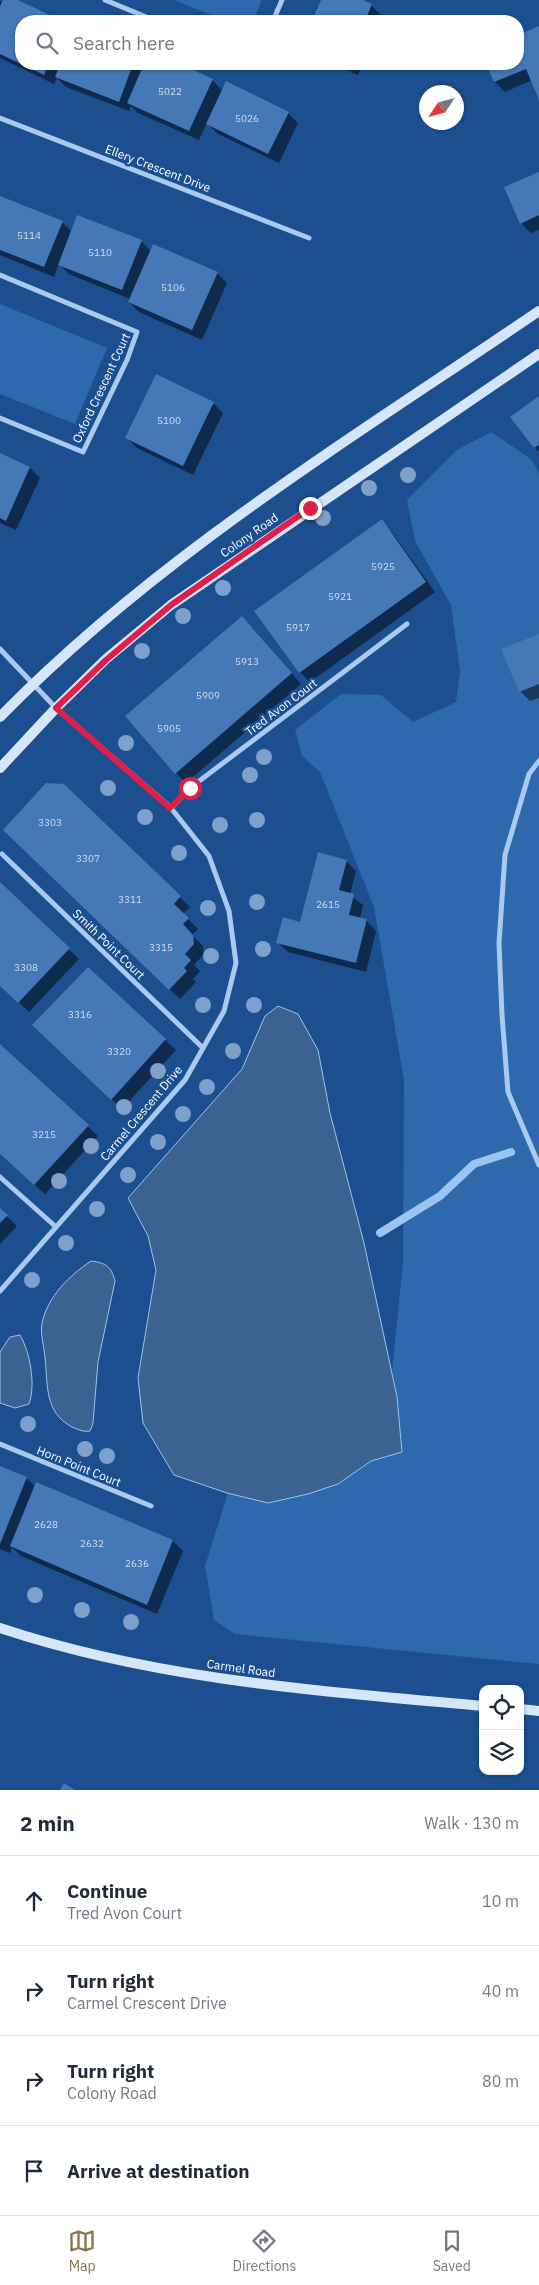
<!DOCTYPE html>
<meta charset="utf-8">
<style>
body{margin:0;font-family:"IBM Plex Sans",sans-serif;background:#f2f2f3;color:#1f2937}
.controls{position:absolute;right:15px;bottom:15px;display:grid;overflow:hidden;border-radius:10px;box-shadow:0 1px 4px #0004}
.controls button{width:45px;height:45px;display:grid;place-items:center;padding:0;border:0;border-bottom:1px solid #e0e1e3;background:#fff;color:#1f2937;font:25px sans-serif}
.compass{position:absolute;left:419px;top:85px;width:45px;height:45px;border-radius:50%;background:#fff;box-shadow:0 1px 4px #0004;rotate:234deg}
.stop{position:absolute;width:15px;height:15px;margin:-11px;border:4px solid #e11d48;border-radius:50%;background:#fff}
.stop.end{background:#e11d48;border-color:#fff;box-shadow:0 1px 5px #0008}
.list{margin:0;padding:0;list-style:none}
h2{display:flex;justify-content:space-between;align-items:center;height:65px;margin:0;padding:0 20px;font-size:21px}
h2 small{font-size:16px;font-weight:400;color:#747a83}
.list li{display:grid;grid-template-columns:32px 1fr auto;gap:15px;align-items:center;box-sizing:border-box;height:90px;padding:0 20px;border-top:1px solid #e0e1e3}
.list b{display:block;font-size:19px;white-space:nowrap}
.list p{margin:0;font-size:16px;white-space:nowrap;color:#747a83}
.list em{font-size:16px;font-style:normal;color:#747a83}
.icon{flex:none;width:28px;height:28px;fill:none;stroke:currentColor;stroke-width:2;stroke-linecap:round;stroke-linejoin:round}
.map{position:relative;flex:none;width:539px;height:1790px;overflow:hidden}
.search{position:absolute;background:#fff;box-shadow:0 1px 4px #0004;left:15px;right:15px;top:15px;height:55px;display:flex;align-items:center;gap:12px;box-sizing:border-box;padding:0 18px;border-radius:20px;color:#747a83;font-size:19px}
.sheet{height:425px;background:#fff}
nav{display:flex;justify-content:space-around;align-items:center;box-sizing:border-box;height:70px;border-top:1px solid #e0e1e3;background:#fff;font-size:14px;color:#747a83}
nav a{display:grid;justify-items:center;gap:2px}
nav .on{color:#84754c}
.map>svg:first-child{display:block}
</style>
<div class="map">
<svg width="539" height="1790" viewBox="0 0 539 1790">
<rect width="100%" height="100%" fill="#1b4f8f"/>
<path fill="#2e69ad" d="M174,0H262L253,21H226Z
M0,304L107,348L75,424L0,394Z
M491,432L531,459L539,473V1664L235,1634L214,1620L205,1566L228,1493L268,1503L308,1494L338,1484L371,1461L402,1452L397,1397L392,1373L403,1263L404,1080L374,907L320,772L302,756L295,730L341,694L381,695L413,722L456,702L460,671L451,605L415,541L407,500L457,450Z"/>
<path fill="#3c6290" stroke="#9cc4f0" d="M278,1006L298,1014L318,1050L330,1113L364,1243L397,1397L402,1452L371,1461L338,1484L308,1494L268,1503L227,1493L174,1475L143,1423L138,1378L156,1270L148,1236L128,1198L242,1069L265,1016Z
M91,1261C106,1263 111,1266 115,1281L98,1362L93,1423L90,1431C83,1432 79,1430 72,1427C44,1412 48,1385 45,1357C44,1347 40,1333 42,1323C48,1296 69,1276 91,1261Z
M20,1335C30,1352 36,1385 29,1404L15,1408L0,1403V1352L10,1337Z"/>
<path fill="#0007" d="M5,0H15L59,21H21V64H177L212,80L223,91L288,113L298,123L279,163L218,134L207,123L199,140L138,113L131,106L129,111L66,87L57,78L54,84L0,58V1L3,4Z
M322,0H359L371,5L381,15L379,21H314Z
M539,27V97L532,80L505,92L495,82L488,64H518V36Z
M331,64H362L358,75Z
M539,173V230L531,233L521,223Z
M0,197L62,222L72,232L141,241L151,251L217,273L227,283L202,340L139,312L129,302L130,299L69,274L59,264L54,277L0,255Z
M539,397V452L535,448Z
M213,403L223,413L193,475L137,448L127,438Z
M0,454L30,468L40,478L16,530L0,523Z
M381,521L391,531L435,592L310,682L300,672L256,611Z
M252,627L301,684L186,783L176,773Z
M539,635V698L530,701L520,691Z
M63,785L190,907L183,914L198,929L192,935L203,946L204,954L194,965L200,971L193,979L196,982L180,999L14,840Z
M346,861L356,871L350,895L363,905L360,919L366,920L376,931L366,972L288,952L277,942L301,923Z
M0,883L79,959L29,1012L0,984Z
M88,969L176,1050L122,1109L44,1035Z
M0,1046L98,1136L45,1194L0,1154Z
M0,1210L17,1226L0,1244Z
M0,1467L26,1478L36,1487L173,1541L183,1551L157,1614L21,1556L12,1547L10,1553L0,1549Z"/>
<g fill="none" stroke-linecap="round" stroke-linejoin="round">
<path stroke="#9cc4f0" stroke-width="8" d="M380,1233L440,1196L474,1164L511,1152"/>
</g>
<path fill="#4478b7" d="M3,0H18L62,21H21V64H49L44,75L0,54V6Z
M321,0H363L372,4L365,21H312Z
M539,26V100L526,69L494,82L486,64H518V35Z
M60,64H133L119,102L55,77Z
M144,64H180L213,79L189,131L127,103Z
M226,81L289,112L268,154L206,124Z
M539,172V215L520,224L504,187Z
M0,196L63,221L44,267L0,250Z
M77,215L142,240L122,290L58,265Z
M153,244L218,272L192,330L128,302Z
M156,374L214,402L183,466L125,438Z
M539,396V445L534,448L510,417Z
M0,453L30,467L6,521L0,518Z
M382,519L426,582L299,673L254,611Z
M242,616L292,673L175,774L125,716Z
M539,634V684L519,692L501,649Z
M46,783L64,784L181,896L174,904L189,918L183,924L193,935L194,944L185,954L191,960L184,968L187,971L169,990L3,830Z
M318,852L347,860L339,890L354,894L349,915L367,919L356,963L276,943L283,917L300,922Z
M0,882L70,948L18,1003L0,986Z
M88,967L166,1039L111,1100L32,1025Z
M0,1044L89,1125L34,1185L0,1154Z
M0,1208L8,1215L0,1223Z
M0,1466L27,1477L0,1544Z
M36,1482L173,1540L147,1605L10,1546Z
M64,1783L75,1790H60Z"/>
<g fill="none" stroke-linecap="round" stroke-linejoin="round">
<path stroke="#a9c9ee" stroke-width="5" d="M105,0L156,21
M273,21L282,0
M0,118L309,238
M0,275L137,332L127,360L83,452L0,418
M0,649L56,708L171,808L209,856L229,911L236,963L224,1011L185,1080L0,1291
M539,761L529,774L505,855L499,943L502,1015L508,1092L539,1165
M171,808L190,788L407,624
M2,854L203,1048
M0,1177L56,1227
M0,1444L151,1506"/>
<path stroke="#d6e6fa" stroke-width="10" d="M0,717C157,556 354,437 539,311
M0,768L56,708L106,659L171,605L539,354
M0,1628C156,1680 320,1691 483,1706
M520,1709L539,1711"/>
</g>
<g fill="#7ea0ca">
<circle cx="408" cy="475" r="8"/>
<circle cx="369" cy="488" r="8"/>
<circle cx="323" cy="518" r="8"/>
<circle cx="223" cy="588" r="8"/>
<circle cx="183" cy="616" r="8"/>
<circle cx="142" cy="651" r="8"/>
<circle cx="126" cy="743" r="8"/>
<circle cx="264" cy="757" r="8"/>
<circle cx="250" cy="775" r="8"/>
<circle cx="108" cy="788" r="8"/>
<circle cx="145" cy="817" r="8"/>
<circle cx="257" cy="820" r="8"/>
<circle cx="220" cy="825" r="8"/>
<circle cx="179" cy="853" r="8"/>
<circle cx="257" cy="902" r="8"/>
<circle cx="208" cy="908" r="8"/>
<circle cx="263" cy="949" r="8"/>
<circle cx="211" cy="956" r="8"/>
<circle cx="203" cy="1005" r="8"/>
<circle cx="254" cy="1005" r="8"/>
<circle cx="233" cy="1051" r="8"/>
<circle cx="158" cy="1071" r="8"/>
<circle cx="207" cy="1087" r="8"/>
<circle cx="124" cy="1107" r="8"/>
<circle cx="183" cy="1114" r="8"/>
<circle cx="158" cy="1142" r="8"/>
<circle cx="91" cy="1146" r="8"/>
<circle cx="128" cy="1175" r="8"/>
<circle cx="59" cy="1181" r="8"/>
<circle cx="97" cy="1209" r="8"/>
<circle cx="66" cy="1243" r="8"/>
<circle cx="32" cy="1280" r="8"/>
<circle cx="28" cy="1424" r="8"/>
<circle cx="85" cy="1449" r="8"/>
<circle cx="107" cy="1456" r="8"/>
<circle cx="35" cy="1595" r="8"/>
<circle cx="82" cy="1610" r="8"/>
<circle cx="131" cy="1622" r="8"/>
</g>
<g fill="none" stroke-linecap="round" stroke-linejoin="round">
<path stroke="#e11d48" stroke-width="6" d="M190,788L170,808L56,708L106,660L171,605L310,508"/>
</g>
<g text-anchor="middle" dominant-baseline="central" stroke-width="5" stroke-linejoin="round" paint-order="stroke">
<g font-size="10" fill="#d0dded">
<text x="170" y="91">5022</text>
<text x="247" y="118">5026</text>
<text x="29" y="235">5114</text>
<text x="100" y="252">5110</text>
<text x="173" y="287">5106</text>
<text x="169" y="420">5100</text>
<text x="383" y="566">5925</text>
<text x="340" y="596">5921</text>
<text x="298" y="627">5917</text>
<text x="247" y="661">5913</text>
<text x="208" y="695">5909</text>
<text x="169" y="728">5905</text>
<text x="50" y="822">3303</text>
<text x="88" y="858">3307</text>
<text x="130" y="899">3311</text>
<text x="328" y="904">2615</text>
<text x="161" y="947">3315</text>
<text x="26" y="967">3308</text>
<text x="80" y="1014">3316</text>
<text x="119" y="1051">3320</text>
<text x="44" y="1134">3215</text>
<text x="46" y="1524">2628</text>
<text x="92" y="1543">2632</text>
<text x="137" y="1563">2636</text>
</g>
<g font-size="12" fill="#fff" stroke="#1b4f8f">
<text transform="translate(158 168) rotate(21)">Ellery Crescent Drive</text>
<text transform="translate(101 388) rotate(-65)">Oxford Crescent Court</text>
<text transform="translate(249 535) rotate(-35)">Colony Road</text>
<text transform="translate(281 707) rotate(-37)">Tred Avon Court</text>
<text transform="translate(109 944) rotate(44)">Smith Point Court</text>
<text transform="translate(141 1113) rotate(-50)">Carmel Crescent Drive</text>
<text transform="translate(79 1466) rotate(22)">Horn Point Court</text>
<text transform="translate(241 1668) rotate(8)">Carmel Road</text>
</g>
</g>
</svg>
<div class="controls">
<button><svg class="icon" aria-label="locate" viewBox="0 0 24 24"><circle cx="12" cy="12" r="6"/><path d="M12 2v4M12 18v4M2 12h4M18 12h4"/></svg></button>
<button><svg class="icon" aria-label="layers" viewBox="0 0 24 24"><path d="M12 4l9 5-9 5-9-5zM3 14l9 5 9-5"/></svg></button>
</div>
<svg class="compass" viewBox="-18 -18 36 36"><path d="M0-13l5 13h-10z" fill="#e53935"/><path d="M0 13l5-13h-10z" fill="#747a83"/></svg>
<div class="stop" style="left:190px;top:788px"></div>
<div class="stop end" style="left:310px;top:508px"></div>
<div class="search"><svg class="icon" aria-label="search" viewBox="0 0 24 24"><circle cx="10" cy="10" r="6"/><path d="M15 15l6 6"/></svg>Search here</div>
</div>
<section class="sheet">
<h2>2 min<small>Walk · 130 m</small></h2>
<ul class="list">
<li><svg class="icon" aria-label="ahead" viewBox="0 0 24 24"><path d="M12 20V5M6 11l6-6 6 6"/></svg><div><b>Continue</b><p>Tred Avon Court</p></div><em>10 m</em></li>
<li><svg class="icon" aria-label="right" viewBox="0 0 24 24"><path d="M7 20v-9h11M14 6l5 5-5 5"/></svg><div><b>Turn right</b><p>Carmel Crescent Drive</p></div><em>40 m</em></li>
<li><svg class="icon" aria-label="right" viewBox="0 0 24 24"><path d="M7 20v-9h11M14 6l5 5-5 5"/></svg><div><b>Turn right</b><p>Colony Road</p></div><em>80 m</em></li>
<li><svg class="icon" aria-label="arrive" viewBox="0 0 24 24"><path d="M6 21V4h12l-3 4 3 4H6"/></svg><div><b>Arrive at destination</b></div></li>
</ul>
</section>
<nav>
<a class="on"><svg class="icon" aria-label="map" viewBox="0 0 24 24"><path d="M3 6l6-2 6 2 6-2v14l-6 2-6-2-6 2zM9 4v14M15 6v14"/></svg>Map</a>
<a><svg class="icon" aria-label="directions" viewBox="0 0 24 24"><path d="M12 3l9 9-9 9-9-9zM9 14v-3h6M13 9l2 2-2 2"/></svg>Directions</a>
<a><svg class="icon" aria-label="saved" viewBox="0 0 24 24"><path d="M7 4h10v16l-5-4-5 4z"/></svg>Saved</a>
</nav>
